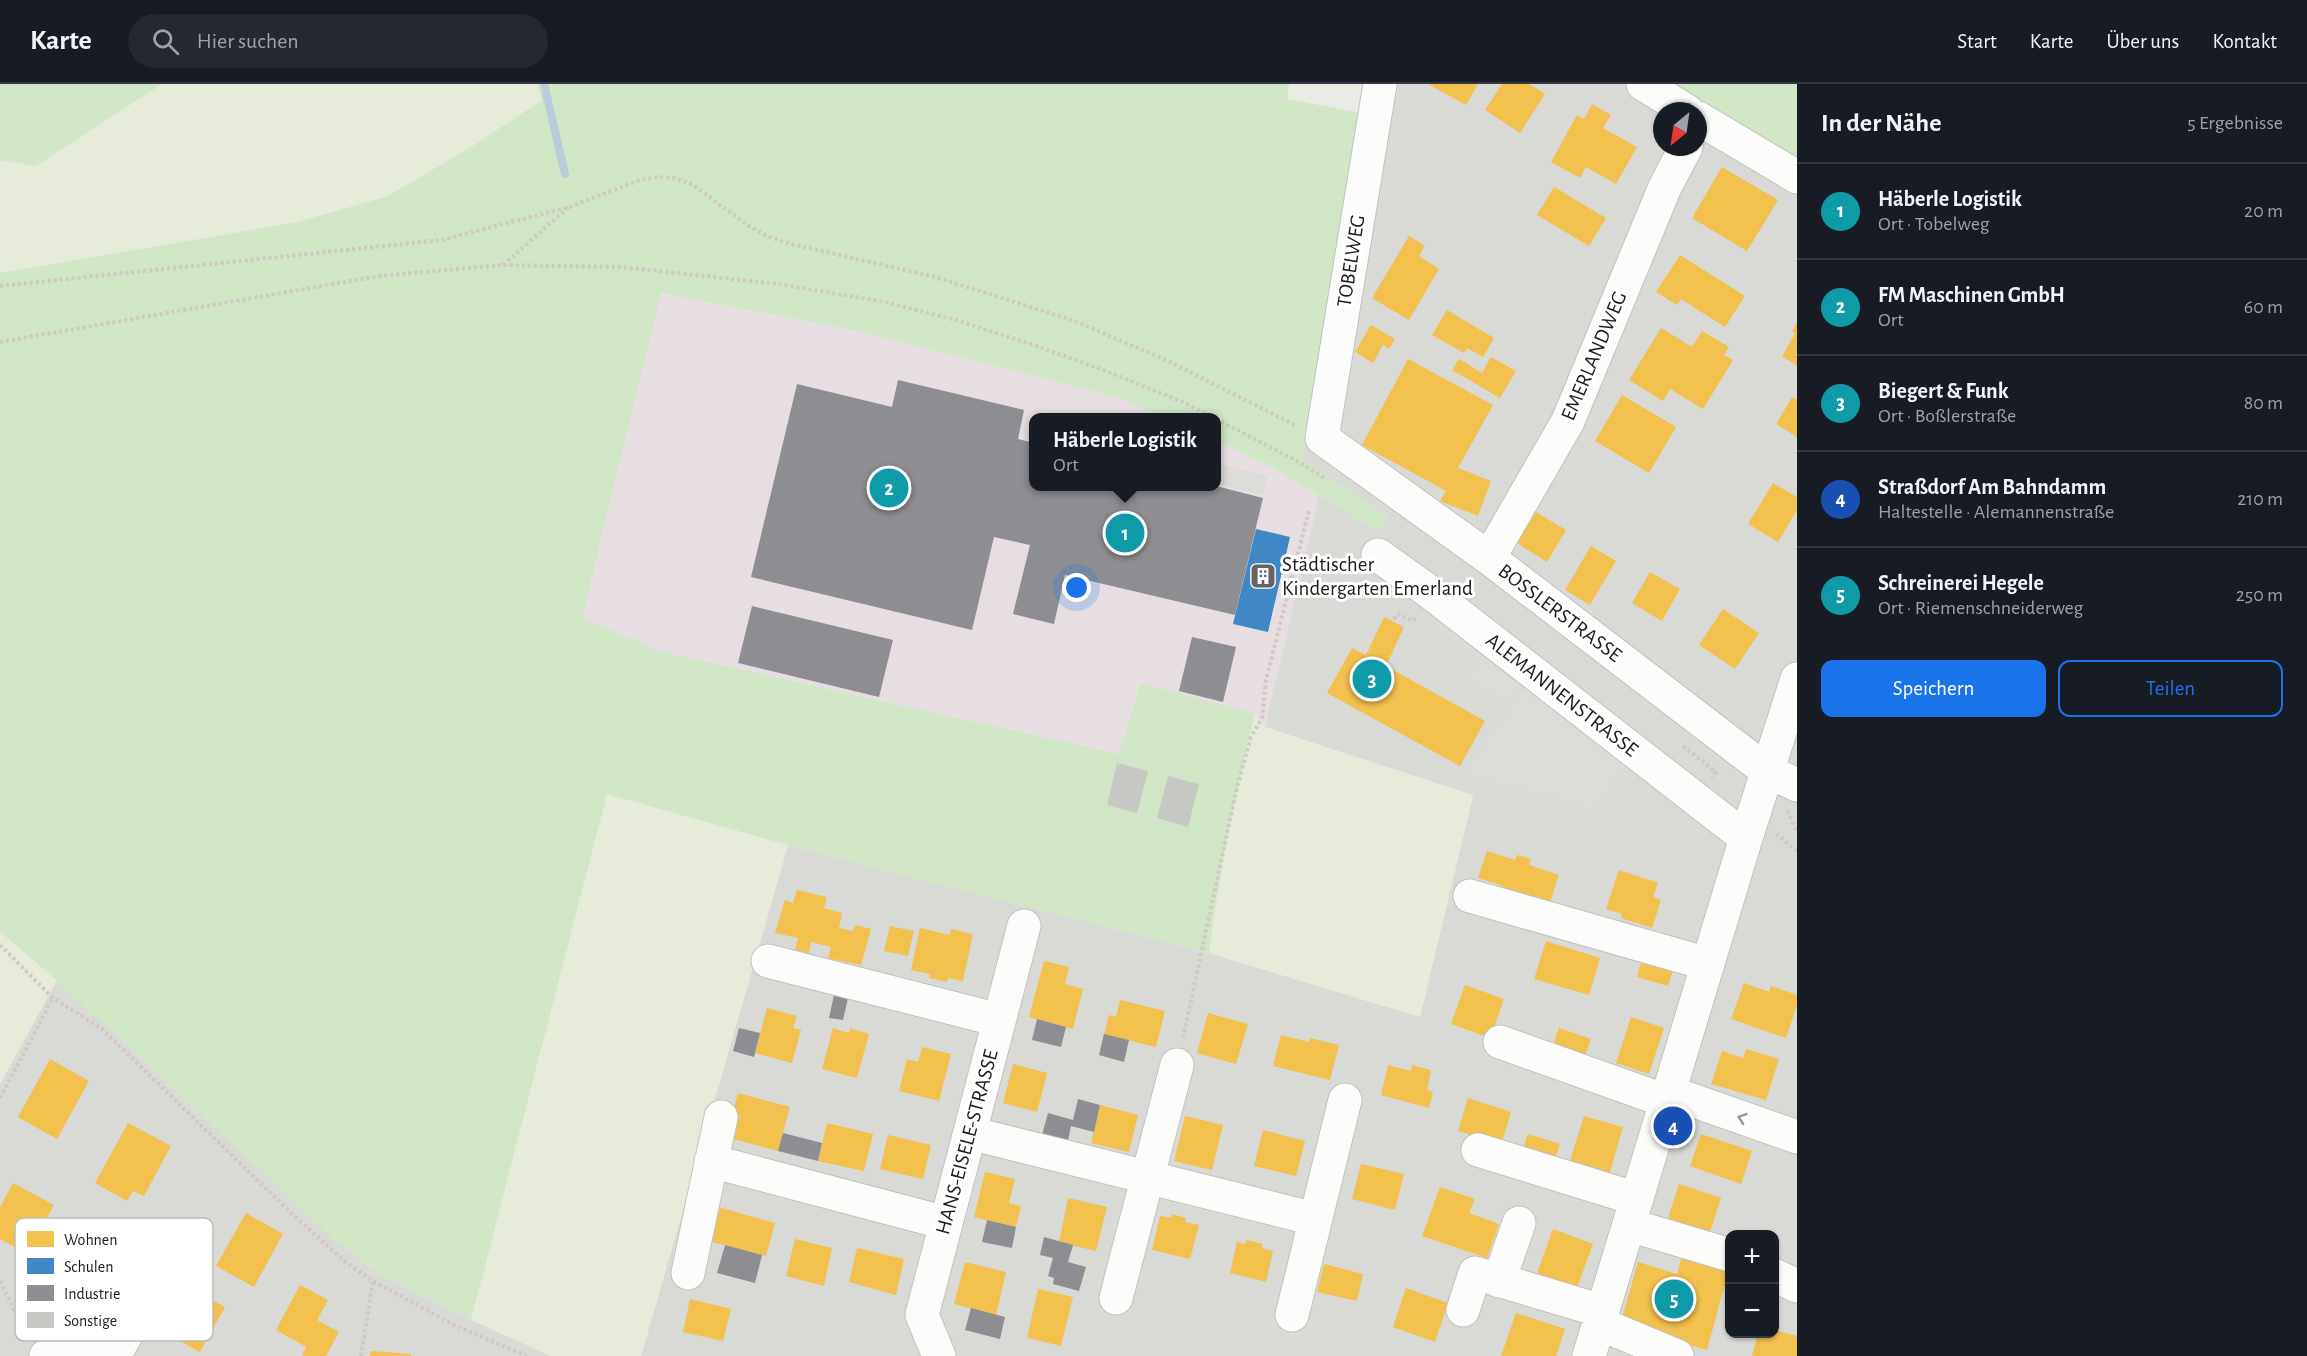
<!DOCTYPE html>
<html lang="de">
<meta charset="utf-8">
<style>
body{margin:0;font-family:"Alegreya Sans",sans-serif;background:#242831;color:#f1f3f6}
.controls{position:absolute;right:18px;bottom:18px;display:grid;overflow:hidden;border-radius:12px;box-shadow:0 2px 4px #0004}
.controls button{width:54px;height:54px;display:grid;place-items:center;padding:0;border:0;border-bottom:2px solid #363941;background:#171b24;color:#f1f3f6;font:30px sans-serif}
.compass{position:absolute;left:1653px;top:18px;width:54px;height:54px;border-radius:50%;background:#171b24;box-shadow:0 2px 4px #0004;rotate:209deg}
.you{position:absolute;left:1077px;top:504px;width:21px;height:21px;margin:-15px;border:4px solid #fff;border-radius:50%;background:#1a73e8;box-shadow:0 0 0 9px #1a73e833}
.badge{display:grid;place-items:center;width:39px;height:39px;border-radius:50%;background:#1a73e8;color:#fff;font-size:20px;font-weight:700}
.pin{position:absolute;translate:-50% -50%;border:3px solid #fff;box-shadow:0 2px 6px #0006}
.popup{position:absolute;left:1029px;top:329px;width:192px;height:78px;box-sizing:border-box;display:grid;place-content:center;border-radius:12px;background:#171b24;filter:drop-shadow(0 2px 4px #0005);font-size:20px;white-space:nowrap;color:#9ea1a6}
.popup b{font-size:22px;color:#f1f3f6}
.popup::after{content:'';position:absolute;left:50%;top:100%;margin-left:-12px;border:12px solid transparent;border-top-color:#171b24}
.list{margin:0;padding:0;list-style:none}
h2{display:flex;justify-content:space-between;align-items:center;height:78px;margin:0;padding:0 24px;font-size:26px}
h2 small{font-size:20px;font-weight:400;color:#9ea1a6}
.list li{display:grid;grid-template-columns:39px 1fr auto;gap:18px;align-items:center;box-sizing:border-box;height:96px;padding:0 24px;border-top:2px solid #363941}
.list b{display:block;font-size:22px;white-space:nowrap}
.list p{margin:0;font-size:20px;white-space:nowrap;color:#9ea1a6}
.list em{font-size:20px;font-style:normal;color:#9ea1a6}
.actions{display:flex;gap:12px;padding:18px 24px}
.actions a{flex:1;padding:14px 0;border:2px solid #1a73e8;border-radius:12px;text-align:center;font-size:21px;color:#1a73e8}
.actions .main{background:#1a73e8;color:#fff}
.icon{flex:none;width:33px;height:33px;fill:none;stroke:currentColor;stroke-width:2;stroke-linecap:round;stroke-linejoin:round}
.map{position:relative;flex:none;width:1797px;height:1272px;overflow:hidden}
header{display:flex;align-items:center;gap:36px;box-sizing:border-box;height:84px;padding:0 30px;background:#171b24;border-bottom:2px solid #363941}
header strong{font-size:28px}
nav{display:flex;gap:33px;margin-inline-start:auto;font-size:21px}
.search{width:420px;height:54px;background:#242831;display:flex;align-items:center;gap:15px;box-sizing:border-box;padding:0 21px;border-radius:33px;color:#9ea1a6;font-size:22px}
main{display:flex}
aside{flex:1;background:#171b24}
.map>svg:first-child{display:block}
</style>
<header>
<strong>Karte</strong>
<div class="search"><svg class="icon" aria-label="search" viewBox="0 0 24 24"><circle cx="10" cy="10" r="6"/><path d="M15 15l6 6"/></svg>Hier suchen</div>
<nav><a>Start</a><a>Karte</a><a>Über uns</a><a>Kontakt</a></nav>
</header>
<main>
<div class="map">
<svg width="1797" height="1272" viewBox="0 0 1797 1272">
<rect width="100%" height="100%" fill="#eaeae5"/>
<path fill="#d9d9d6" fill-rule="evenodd" d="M1372,0H1666L1797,79V1272H641L788,761L1209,869L1420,933L1473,712L1265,643L1319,411L1380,448L1301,375L1314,334ZM1662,27H1698V63H1662ZM1730,1150H1774V1250H1730Z
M57,896L341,1161L382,1192L551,1272H0V1000Z"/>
<path fill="#e7dee1" d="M660,209L863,248L1119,314L1164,333L1034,334V402H1216L1217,357L1275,384L1319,411L1265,643L1255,630L1119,670L663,568L582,534Z"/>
<path fill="#e5ead9" d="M162,0H537L542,15L476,60L388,112L298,138L0,189V76L36,82Z
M1255,630L1265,643L1473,711L1420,933L1209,869L1216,815L1237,703Z
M607,710L788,761L641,1272H551L471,1236Z
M0,848L57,896L0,1000Z"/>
<path fill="#d0e6c6" d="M0,0H162L36,82L0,76Z
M537,0H1289L1287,15L1367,30L1314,334L1302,375L1388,432L1380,448L1275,385L1217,357L1216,334L1164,333L1119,314L863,248L661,209L582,534L663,568L1119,670L1141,599L1255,630C1235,709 1219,788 1209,869L788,761L607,710L471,1236L382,1192L341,1161L57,896L0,848V189L298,138L388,112L476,60L542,16Z
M1666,0H1797V79Z"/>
<path fill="#dbdbd8" d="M1217,379L1267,392L1263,411L1217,400Z
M1430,519L1487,564L1478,575L1421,530Z
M1486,568L1526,597L1507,622L1468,594Z
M1527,599L1630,678L1595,727L1462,690Z"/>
<path fill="#f2c14e" d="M1428,0H1478L1466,21Z
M1502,0H1529L1545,10L1520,49L1485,26Z
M1592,20L1611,31L1603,44L1637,63L1616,100L1586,83L1580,94L1551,78L1577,31L1584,35Z
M1722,83L1778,116L1747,167L1692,134Z
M1554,103L1606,134L1589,162L1537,131Z
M1409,152L1425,162L1419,172L1439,185L1409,236L1372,214Z
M1680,171L1745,212L1725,243L1681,215L1677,221L1656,208Z
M1447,226L1494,254L1483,273L1467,264L1464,269L1432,251Z
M1797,238V282L1782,272L1795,250L1792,247Z
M1371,241L1395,255L1389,265L1383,261L1373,279L1355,268Z
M1661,244L1692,263L1702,247L1729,263L1724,271L1733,276L1703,325L1670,305L1663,317L1629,296Z
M1491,273L1516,287L1500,314L1452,286L1459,275L1482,289Z
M1408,275L1493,321L1458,384L1491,397L1478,432L1440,417L1446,407L1362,361Z
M1622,311L1676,343L1649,389L1595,357Z
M1792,313L1797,316V353L1776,340Z
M1773,399L1797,413V426L1778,458L1748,440Z
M1536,428L1566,446L1547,478L1517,459Z
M1591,462L1616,477L1590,521L1565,506Z
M1650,488L1680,505L1662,537L1632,519Z
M1723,525L1759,549L1735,585L1699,561Z
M1384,533L1404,543L1386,582L1485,637L1460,682L1327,609L1352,564L1366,571Z
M1487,767L1515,776L1517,771L1531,775L1529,781L1559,791L1549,821L1502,805L1503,802L1478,794Z
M1619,786L1658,799L1653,813L1661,816L1652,844L1621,834L1622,830L1606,825Z
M797,806L827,813L824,824L842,829L839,844L853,847L855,841L871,845L861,881L828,874L831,863L811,858L809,869L795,866L798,854L775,849L785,816L793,819Z
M890,842L914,847L908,872L884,867Z
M920,844L950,851L951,845L973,850L963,897L948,894L947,898L929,894L930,890L911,886Z
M1546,857L1600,874L1589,911L1534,895Z
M1644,867L1676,876L1668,902L1637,893Z
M1044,877L1069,883L1065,900L1083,905L1073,945L1029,933Z
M1744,899L1769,908L1771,902L1797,911V921L1786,954L1731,935Z
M1465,901L1504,915L1490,954L1451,940Z
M1120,916L1165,927L1156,963L1104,950L1109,931L1116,933Z
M767,924L797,932L793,944L801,946L792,979L755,969Z
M1208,929L1248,940L1236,980L1197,969Z
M1631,933L1664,944L1649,990L1616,979Z
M833,944L849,949L850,944L869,950L857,994L822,985Z
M1559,944L1591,955L1582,980L1550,969Z
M1281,951L1309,958L1310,954L1339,961L1330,996L1273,982Z
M922,963L951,970L939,1017L899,1007L907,975L918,978Z
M1746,965L1779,975L1766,1016L1711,1000L1722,967L1743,974Z
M50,975L89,997L57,1055L18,1033Z
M1013,980L1047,989L1037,1028L1003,1019Z
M1388,981L1411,987L1412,981L1431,986L1427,1006L1433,1008L1429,1024L1381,1011Z
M738,1009L790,1023L778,1067L726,1053Z
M1468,1014L1511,1028L1501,1061L1458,1047Z
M1100,1021L1138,1031L1129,1068L1091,1059Z
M1185,1032L1223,1041L1212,1086L1174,1077Z
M1584,1032L1623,1043L1607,1098L1567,1086Z
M128,1039L171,1062L144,1112L133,1107L127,1117L95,1099Z
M827,1039L873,1050L864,1087L818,1077Z
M1263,1046L1305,1057L1296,1092L1254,1082Z
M1528,1050L1560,1060L1553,1080L1521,1070Z
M1701,1050L1752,1067L1741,1100L1690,1082Z
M888,1051L931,1061L923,1095L880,1085Z
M1361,1080L1404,1090L1395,1126L1352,1115Z
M985,1088L1015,1095L1009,1119L1021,1122L1016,1143L974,1133Z
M13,1099L54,1121L27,1170L0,1155V1123Z
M1679,1100L1721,1114L1710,1148L1668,1134Z
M1440,1103L1475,1115L1469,1129L1499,1140L1487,1174L1422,1152Z
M1068,1114L1107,1123L1096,1167L1059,1158Z
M718,1123L775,1139L766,1172L708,1157Z
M246,1129L283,1150L254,1203L216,1182Z
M1172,1130L1186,1134L1185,1138L1199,1141L1190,1175L1152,1166L1160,1132L1171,1134Z
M1553,1145L1593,1160L1577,1204L1537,1189Z
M795,1155L832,1164L824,1202L786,1192Z
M1247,1156L1263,1160L1262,1164L1273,1167L1266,1198L1230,1189L1237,1158L1245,1160Z
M75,1161L130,1191L103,1237L49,1207Z
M857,1164L904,1175L896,1211L849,1198Z
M1682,1172L1729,1185L1707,1266L1620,1241L1638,1178L1677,1190Z
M965,1178L1006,1188L996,1231L954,1220Z
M1324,1180L1363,1190L1357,1217L1317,1208Z
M175,1196L225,1223L200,1268L150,1241Z
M300,1201L328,1216L317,1236L339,1248L326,1272H302L306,1263L276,1246Z
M1406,1204L1448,1219L1435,1258L1393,1243Z
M1038,1205L1073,1213L1061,1262L1027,1254Z
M690,1215L731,1225L723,1257L683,1248Z
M1516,1229L1565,1245L1556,1272H1501Z
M1774,1246L1797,1252V1272H1752L1758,1250H1774Z
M371,1267L411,1270V1272H370Z"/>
<path fill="#3f88c5" d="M1256,445L1290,453L1268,548L1233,540Z"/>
<path fill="#8d8d92" d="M898,296L1024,326L1018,355L1034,359V402H1216L1263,414L1235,531L1065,491L1054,540L1013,530L1030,461L994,453L972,546L751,493L797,300L892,323Z
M752,522L893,556L879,613L738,579Z
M1192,553L1236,563L1223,618L1179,607Z
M834,911L848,914L843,936L829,934Z
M1037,935L1066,943L1061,963L1032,956Z
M739,944L760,949L754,973L733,967Z
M1104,950L1129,956L1124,978L1099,971Z
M1078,1015L1100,1021L1094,1048L1071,1042L1068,1057L1042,1051L1048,1029L1073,1036Z
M783,1049L822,1059L818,1077L778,1067Z
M987,1136L1016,1143L1012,1164L982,1158Z
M1044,1153L1073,1161L1068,1178L1086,1183L1079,1207L1053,1200L1054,1194L1048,1192L1053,1174L1040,1171Z
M725,1161L762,1171L755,1199L717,1189Z
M971,1224L1005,1233L1000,1255L965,1246Z"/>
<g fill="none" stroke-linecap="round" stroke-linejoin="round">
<path stroke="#bbcdda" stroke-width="8" d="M544,0L565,90"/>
</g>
<path fill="#c8c8c5" d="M1117,679L1148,687L1137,729L1107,721Z
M1168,692L1199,700L1188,743L1157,734Z"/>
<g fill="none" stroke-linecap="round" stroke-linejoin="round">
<g stroke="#c1c1bf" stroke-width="35">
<path id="minor" d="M1380,0L1322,354L1489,474L1767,687L1797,701
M1643,0L1687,27
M1698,34L1797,93
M1378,471L1427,506L1746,754
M1489,474L1568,337L1665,103L1686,63
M1470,812L1708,880
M768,877L999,936
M1500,958L1666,1017
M1669,1008L1797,1053
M970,1049L1315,1135
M1478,1066L1637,1115
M711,1077L946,1139
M1629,1141L1730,1171
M688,1189L721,1033
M1774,1191L1797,1202
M1499,1197L1519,1139
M1116,1214L1177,981
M1463,1226L1475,1189L1602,1227
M1292,1231L1345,1016
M1598,1239L1677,1272
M46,1272L78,1268L102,1272
M114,1272L180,1155
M939,1272L922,1231L1024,842
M1589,1272L1746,754L1797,595"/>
</g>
<path stroke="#d0c8c3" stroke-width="4" stroke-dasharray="3 3" stroke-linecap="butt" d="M503,181L569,123
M0,202L442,156L569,123L640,96L658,93L675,94L693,101L749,142L767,152L787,159L935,193L1075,237L1168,277L1297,342
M0,258L379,192L503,181L621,183L778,200L885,218L956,236L1031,260L1106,287L1185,319L1214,334
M1216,335L1295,376L1326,395
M1394,535L1397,530L1413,537L1416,532
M1683,662L1716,688L1712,694
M1787,727L1797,748
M1776,750L1797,767
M0,861L53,914L102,945L291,1129L348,1180L373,1197L454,1241L526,1272
M1183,954L1237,703L1251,653L1262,634L1266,596L1309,426
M0,1014L53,914
M0,1197L28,1253
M361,1272L373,1197"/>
<use href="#minor" stroke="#fcfcfb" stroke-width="33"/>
</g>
<defs><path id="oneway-chevron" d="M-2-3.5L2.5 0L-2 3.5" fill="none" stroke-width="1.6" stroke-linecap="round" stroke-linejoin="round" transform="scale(1.5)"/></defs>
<use stroke="#979797" href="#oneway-chevron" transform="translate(1742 1034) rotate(-161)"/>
<defs>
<g id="building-square" transform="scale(1.35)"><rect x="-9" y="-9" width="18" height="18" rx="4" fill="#646462" stroke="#fff"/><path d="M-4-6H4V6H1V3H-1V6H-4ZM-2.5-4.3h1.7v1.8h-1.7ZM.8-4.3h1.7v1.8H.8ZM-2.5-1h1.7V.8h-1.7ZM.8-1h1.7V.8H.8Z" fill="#fff"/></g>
</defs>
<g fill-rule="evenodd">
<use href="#building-square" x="1263" y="492"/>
</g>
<g text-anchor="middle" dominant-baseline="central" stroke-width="6" stroke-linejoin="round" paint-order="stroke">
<g font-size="21" fill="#1c1c1c" stroke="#fff">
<text transform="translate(1351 177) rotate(-81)">TOBELWEG</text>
<text transform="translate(1594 272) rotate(-67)">EMERLANDWEG</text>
<text transform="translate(1560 529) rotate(37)">BOSSLERSTRASSE</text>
<text transform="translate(1562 611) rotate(38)">ALEMANNENSTRASSE</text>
<text transform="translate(967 1058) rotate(-75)">HANS-EISELE-STRASSE</text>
</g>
<g font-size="21" fill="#1c1c1c" stroke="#fff" text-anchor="start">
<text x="1282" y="480">Städtischer<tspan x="1282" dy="24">Kindergarten Emerland</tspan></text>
</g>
</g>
<rect x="15" y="1134" width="198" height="123" rx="9" fill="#fff" stroke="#bbb" stroke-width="1.5"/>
<rect x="27" y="1147" width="27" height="16" fill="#f2c14e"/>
<rect x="27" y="1174" width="27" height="16" fill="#3f88c5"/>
<rect x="27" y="1201" width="27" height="16" fill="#8d8d92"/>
<rect x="27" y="1228" width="27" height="16" fill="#c8c8c5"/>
<g font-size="16" fill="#1c1c1c">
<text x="64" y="1161">Wohnen</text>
<text x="64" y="1188">Schulen</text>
<text x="64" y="1215">Industrie</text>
<text x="64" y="1242">Sonstige</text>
</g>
</svg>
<div class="controls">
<button>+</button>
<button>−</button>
</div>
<svg class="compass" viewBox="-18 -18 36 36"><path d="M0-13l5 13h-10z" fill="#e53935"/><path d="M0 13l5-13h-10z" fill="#9ea1a6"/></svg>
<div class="you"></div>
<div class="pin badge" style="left:1125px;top:449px;background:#0f9aa8">1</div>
<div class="popup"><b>Häberle Logistik</b>Ort</div>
<div class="pin badge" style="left:889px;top:404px;background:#0f9aa8">2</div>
<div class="pin badge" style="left:1372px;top:595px;background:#0f9aa8">3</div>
<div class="pin badge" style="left:1673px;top:1042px;background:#1a4fb4">4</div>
<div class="pin badge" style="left:1674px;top:1215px;background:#0f9aa8">5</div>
</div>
<aside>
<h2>In der Nähe<small>5 Ergebnisse</small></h2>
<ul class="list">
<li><span class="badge" style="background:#0f9aa8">1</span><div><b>Häberle Logistik</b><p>Ort · Tobelweg</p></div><em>20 m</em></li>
<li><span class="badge" style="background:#0f9aa8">2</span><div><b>FM Maschinen GmbH</b><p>Ort</p></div><em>60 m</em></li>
<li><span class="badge" style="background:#0f9aa8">3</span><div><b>Biegert &amp; Funk</b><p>Ort · Boßlerstraße</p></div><em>80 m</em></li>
<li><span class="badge" style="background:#1a4fb4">4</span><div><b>Straßdorf Am Bahndamm</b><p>Haltestelle · Alemannenstraße</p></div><em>210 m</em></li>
<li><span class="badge" style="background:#0f9aa8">5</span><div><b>Schreinerei Hegele</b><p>Ort · Riemenschneiderweg</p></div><em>250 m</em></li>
</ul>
<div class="actions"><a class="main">Speichern</a><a>Teilen</a></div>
</aside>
</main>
